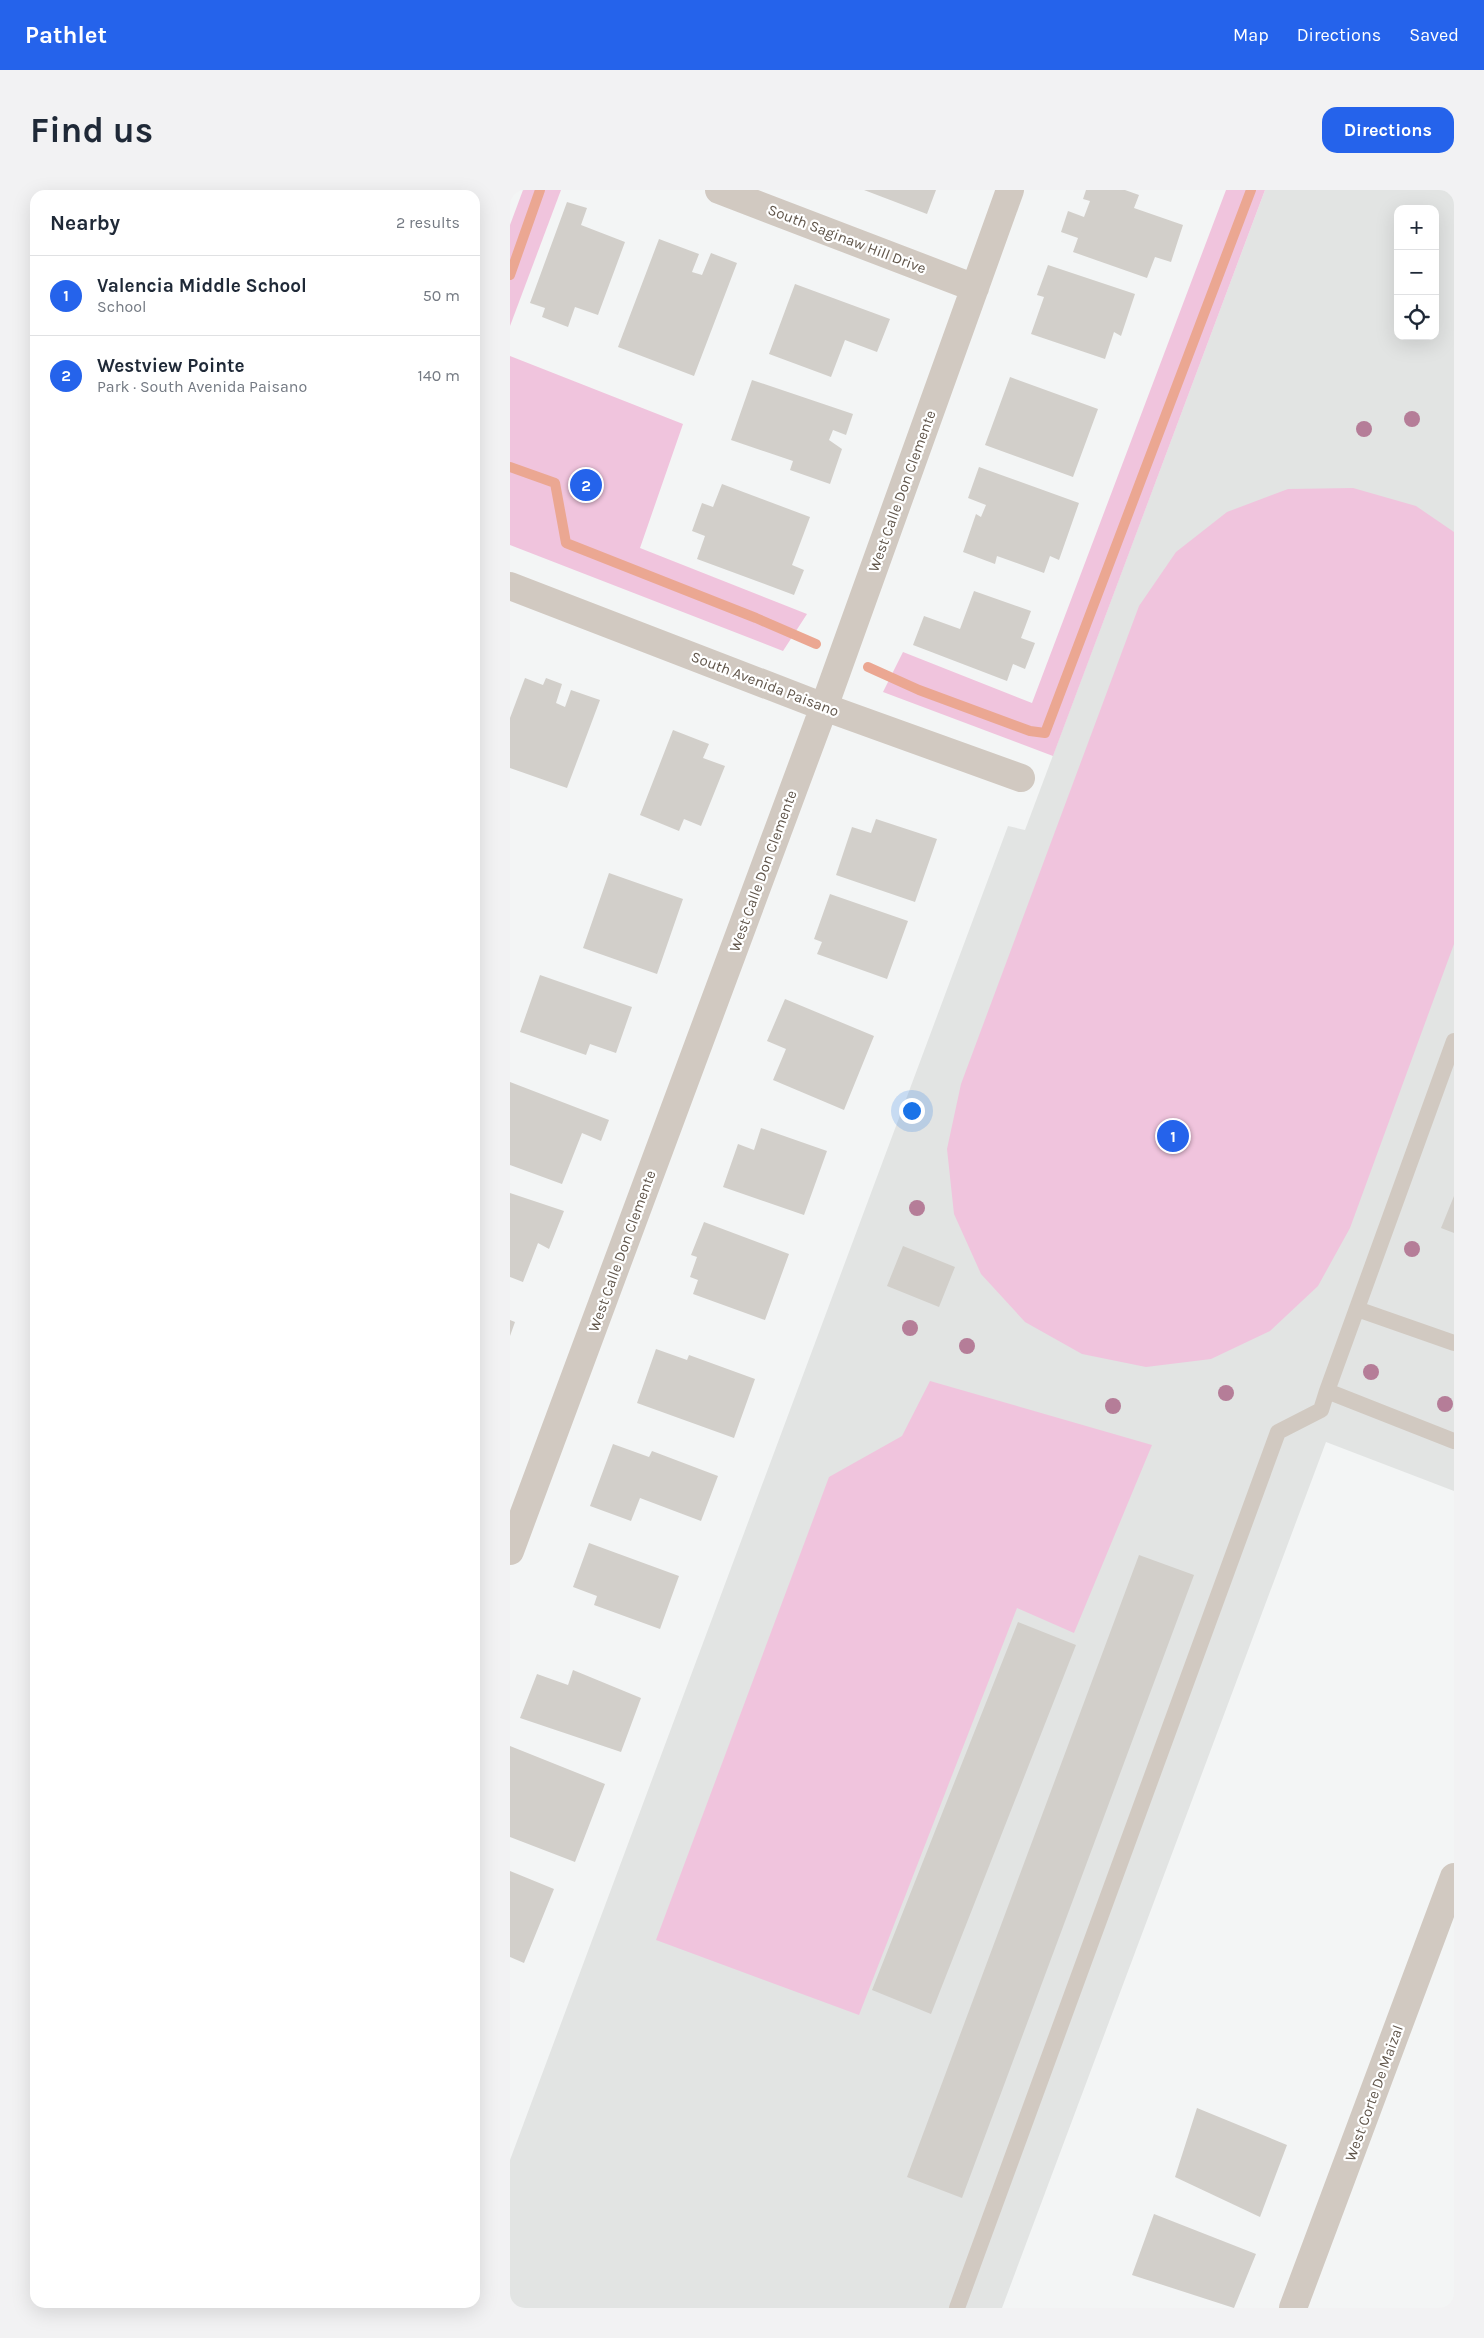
<!DOCTYPE html>
<meta charset="utf-8">
<style>
body{margin:0;font-family:Karla,sans-serif;background:#f2f2f3;color:#1f2937}
.controls{position:absolute;right:15px;top:15px;display:grid;overflow:hidden;border-radius:10px;box-shadow:0 5px 20px #0002}
.controls button{width:45px;height:45px;display:grid;place-items:center;padding:0;border:0;border-bottom:1px solid #e0e1e3;background:#fff;color:#1f2937;font:25px sans-serif}
.you{position:absolute;left:401px;top:920px;width:18px;height:18px;margin:-12px;border:4px solid #fff;border-radius:50%;background:#1a73e8;box-shadow:0 0 0 8px #1a73e833}
.badge{display:grid;place-items:center;width:32px;height:32px;border-radius:50%;background:#2563eb;color:#fff;font-size:16px;font-weight:700}
.pin{position:absolute;translate:-50% -50%;border:2px solid #fff;box-shadow:0 1px 5px #0006}
.list{margin:0;padding:0;list-style:none}
h2{display:flex;justify-content:space-between;align-items:center;height:65px;margin:0;padding:0 20px;font-size:21px}
h2 small{font-size:16px;font-weight:400;color:#747a83}
.list li{display:grid;grid-template-columns:32px 1fr auto;gap:15px;align-items:center;box-sizing:border-box;height:80px;padding:0 20px;border-top:1px solid #e0e1e3}
.list b{display:block;font-size:19px;white-space:nowrap}
.list p{margin:0;font-size:16px;white-space:nowrap;color:#747a83}
.list em{font-size:16px;font-style:normal;color:#747a83}
.icon{flex:none;width:28px;height:28px;fill:none;stroke:currentColor;stroke-width:2;stroke-linecap:round;stroke-linejoin:round}
.map{position:relative;flex:none;width:944px;height:2118px;overflow:hidden;border-radius:15px}
header{display:flex;align-items:center;gap:30px;box-sizing:border-box;height:70px;padding:0 25px;background:#2563eb;color:#fff}
header strong{font-size:24px}
nav{display:flex;gap:28px;margin-inline-start:auto;font-size:18px}
.intro{display:flex;align-items:center;justify-content:space-between;box-sizing:border-box;height:120px;padding:0 30px}
h1{margin:0;font-size:35px}
.button{padding:12px 22px;border-radius:15px;background:#2563eb;color:#fff;font-size:18px;font-weight:700}
main{display:flex;gap:30px;padding:0 30px}
aside{flex:1;background:#fff;border-radius:15px;box-shadow:0 5px 20px #0002}
.map>svg:first-child{display:block}
</style>
<header>
<strong>Pathlet</strong>
<nav><a>Map</a><a>Directions</a><a>Saved</a></nav>
</header>
<div class="intro"><h1>Find us</h1><a class="button">Directions</a></div>
<main>
<aside>
<h2>Nearby<small>2 results</small></h2>
<ul class="list">
<li><span class="badge">1</span><div><b>Valencia Middle School</b><p>School</p></div><em>50 m</em></li>
<li><span class="badge">2</span><div><b>Westview Pointe</b><p>Park · South Avenida Paisano</p></div><em>140 m</em></li>
</ul>
</aside>
<div class="map">
<svg width="944" height="2118" viewBox="0 0 944 2118">
<rect width="100%" height="100%" fill="#f3f5f5"/>
<path fill="#e2e4e3" fill-rule="evenodd" d="M755,0H944V1301L816,1252L492,2118H0V1970L498,636L515,640ZM888,19H925V146H888Z"/>
<path fill="#f0c4dd" d="M13,0H51L0,136V35Z
M716,0H755L543,566L373,502L393,462L522,513Z
M0,166L173,234L130,358L297,424L273,461L0,355Z
M843,298L906,316L944,342V754L840,1038L808,1096L760,1141L701,1169L636,1177L572,1164L515,1132L471,1084L444,1024L437,959L451,894L629,416L666,362L717,322L778,299Z
M420,1191L642,1255L564,1443L507,1418L349,1825L146,1750L319,1287L392,1246Z"/>
<g fill="none" stroke-linecap="round" stroke-linejoin="round">
<path stroke="#eba792" stroke-width="10" d="M0,85L30,0
M0,277L45,293L56,353L246,428L306,454
M358,477L409,500L520,541L535,543L741,0"/>
</g>
<path fill="#d2cfca" d="M354,0H426L417,24Z
M576,0H615L629,5L624,18L673,35L661,72L645,67L637,88L563,62L568,48L551,42L558,21L574,27L580,11L573,9Z
M57,12L77,18L71,35L115,52L88,125L65,117L58,137L32,127L35,118L20,113Z
M149,49L189,64L182,82L192,85L201,63L227,73L184,186L108,157Z
M538,75L625,104L611,146L604,142L595,169L521,144L534,107L527,105Z
M285,94L380,129L367,162L335,150L321,187L259,164Z
M500,187L588,219L563,287L475,255Z
M242,190L343,224L336,245L323,240L319,250L332,259L320,294L280,280L283,271L221,250Z
M469,277L569,313L549,370L540,366L534,383L487,366L485,374L453,362L466,324L471,327L476,315L458,308Z
M212,294L300,327L282,375L294,380L284,405L187,369L195,346L182,341L192,313L203,317Z
M464,401L521,421L511,448L525,453L515,479L503,474L497,491L403,455L414,426L450,439Z
M15,488L33,495L36,488L52,494L46,513L55,517L61,500L90,510L57,598L0,578V528Z
M163,540L199,554L193,568L215,576L191,636L174,629L169,641L130,625Z
M366,629L427,649L405,712L326,685L342,637L361,643Z
M99,683L173,709L147,784L73,758Z
M320,704L398,731L377,789L307,764L312,752L304,749Z
M30,785L122,817L106,863L80,854L76,865L10,842Z
M275,809L364,846L334,920L263,890L276,859L257,851Z
M0,892L99,930L91,951L72,943L52,994L0,975Z
M251,938L317,961L294,1025L213,997L228,954L244,960Z
M0,1003L54,1021L39,1059L28,1053L13,1092L0,1087Z
M944,1006V1043L931,1038Z
M194,1032L279,1064L255,1130L183,1104L188,1090L180,1087L187,1067L181,1065Z
M393,1056L445,1077L429,1117L377,1096Z
M0,1130L5,1132L0,1146Z
M146,1159L177,1170L179,1165L245,1189L224,1248L127,1213Z
M103,1254L139,1267L142,1261L208,1286L191,1331L130,1308L121,1331L80,1316Z
M79,1353L169,1386L150,1439L84,1415L87,1406L63,1397Z
M629,1365L684,1385L452,2008L397,1987Z
M508,1432L566,1455L421,1824L362,1800Z
M63,1480L131,1508L111,1562L10,1528L27,1484L58,1495Z
M0,1556L95,1594L65,1672L0,1647Z
M0,1681L44,1699L14,1773L0,1767Z
M687,1918L777,1955L750,2027L665,1987Z
M644,2024L746,2064L724,2118L622,2085Z"/>
<g fill="none" stroke-linecap="round" stroke-linejoin="round">
<path stroke="#d1c9c1" stroke-width="16" d="M847,1119L944,1153
M817,1201L944,851
M447,2118L768,1242L811,1220L817,1201L944,1251"/>
<path stroke="#d1c9c1" stroke-width="28" d="M209,0L465,98
M0,396L314,517L511,588
M0,1361L314,517L500,0
M783,2118L944,1687"/>
</g>
<g fill="#b57d98">
<circle cx="902" cy="229" r="8"/>
<circle cx="854" cy="239" r="8"/>
<circle cx="407" cy="1018" r="8"/>
<circle cx="902" cy="1059" r="8"/>
<circle cx="400" cy="1138" r="8"/>
<circle cx="457" cy="1156" r="8"/>
<circle cx="861" cy="1182" r="8"/>
<circle cx="716" cy="1203" r="8"/>
<circle cx="935" cy="1214" r="8"/>
<circle cx="603" cy="1216" r="8"/>
</g>
<g text-anchor="middle" dominant-baseline="central" stroke-width="4.5" stroke-linejoin="round" paint-order="stroke">
<g font-size="15" fill="#60554a" stroke="#fff">
<text transform="translate(337 49) rotate(21)">South Saginaw Hill Drive</text>
<text transform="translate(392 301) rotate(-70)">West Calle Don Clemente</text>
<text transform="translate(255 494) rotate(21)">South Avenida Paisano</text>
<text transform="translate(253 681) rotate(-70)">West Calle Don Clemente</text>
<text transform="translate(112 1061) rotate(-70)">West Calle Don Clemente</text>
<text transform="translate(864 1903) rotate(-70)">West Corte De Maizal</text>
</g>
</g>
</svg>
<div class="controls">
<button>+</button>
<button>−</button>
<button><svg class="icon" aria-label="locate" viewBox="0 0 24 24"><circle cx="12" cy="12" r="6"/><path d="M12 2v4M12 18v4M2 12h4M18 12h4"/></svg></button>
</div>
<div class="you"></div>
<div class="pin badge" style="left:663px;top:946px">1</div>
<div class="pin badge" style="left:76px;top:295px">2</div>
</div>
</main>
